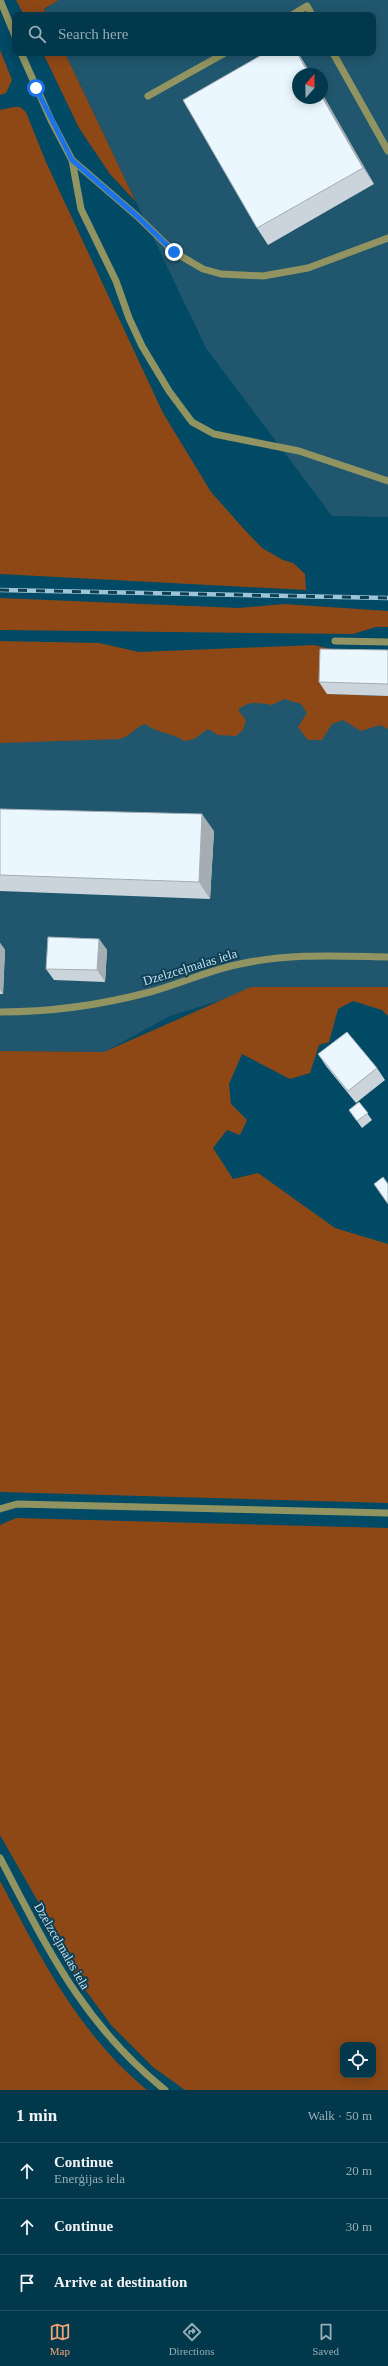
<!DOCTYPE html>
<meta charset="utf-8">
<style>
body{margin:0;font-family:Georgia,serif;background:#0b3f53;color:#f1f3f6}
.controls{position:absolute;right:12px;bottom:12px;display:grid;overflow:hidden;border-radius:8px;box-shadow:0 2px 10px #0003}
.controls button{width:36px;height:36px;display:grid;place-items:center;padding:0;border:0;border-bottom:1px solid #235264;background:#01384c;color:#f1f3f6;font:20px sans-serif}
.compass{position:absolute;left:292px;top:68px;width:36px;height:36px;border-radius:50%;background:#01384c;box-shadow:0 2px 10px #0003;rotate:20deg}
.stop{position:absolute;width:12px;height:12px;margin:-9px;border:3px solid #1a73e8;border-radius:50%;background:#fff}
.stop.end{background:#1a73e8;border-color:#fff;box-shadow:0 1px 4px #0008}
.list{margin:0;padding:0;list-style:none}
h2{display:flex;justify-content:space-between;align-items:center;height:52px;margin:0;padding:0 16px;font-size:17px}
h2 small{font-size:13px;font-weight:400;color:#96acb5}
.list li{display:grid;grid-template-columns:26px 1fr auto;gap:12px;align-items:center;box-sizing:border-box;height:56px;padding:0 16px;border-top:1px solid #235264}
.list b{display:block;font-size:15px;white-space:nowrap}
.list p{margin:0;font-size:13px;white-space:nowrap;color:#96acb5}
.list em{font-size:13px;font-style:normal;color:#96acb5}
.icon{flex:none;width:22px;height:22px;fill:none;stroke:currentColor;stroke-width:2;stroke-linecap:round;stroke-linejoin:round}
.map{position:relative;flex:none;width:388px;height:2090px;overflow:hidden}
.search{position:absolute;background:#01384c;box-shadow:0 2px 10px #0003;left:12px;right:12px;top:12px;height:44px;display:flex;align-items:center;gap:10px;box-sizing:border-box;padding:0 14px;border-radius:8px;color:#96acb5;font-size:15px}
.sheet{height:220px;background:#01384c}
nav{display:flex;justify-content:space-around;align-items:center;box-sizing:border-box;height:56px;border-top:1px solid #235264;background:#01384c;font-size:11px;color:#96acb5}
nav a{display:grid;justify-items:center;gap:2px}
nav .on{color:#efa376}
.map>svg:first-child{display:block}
</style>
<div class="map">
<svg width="388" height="2090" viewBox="0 0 388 2090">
<rect width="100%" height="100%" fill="#014a65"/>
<path fill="#20576e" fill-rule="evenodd" d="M59,0H388V517L332,516L206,348L65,53H373V15H47L44,10ZM298,74H322V98H298Z
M0,678L388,685V992L244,993L170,1016L104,1052L0,1051Z"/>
<path fill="#8e4816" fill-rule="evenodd" d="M16,0H59L44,9L47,15H24Z
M0,50L12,80L6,93L0,95Z
M43,53H65L136,202L110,174L79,128Z
M14,107H20L26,112L45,160L163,413L211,492L243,528L262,548L283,560L293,563L305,574L306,590L0,574V110Z
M0,598L239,608L284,604L388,611V627H376L353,634L0,630Z
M0,641L99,643L139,652L314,645L339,651L327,694L388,696V729L380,725L361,731L343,720L332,724L322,740H308L298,727L307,713L301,704L284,699L272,705C260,703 248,700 238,710L246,720L243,730L236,736L218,735L208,729L194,739L185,741C172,733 157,733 145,724C133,728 133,735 120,739L0,743Z
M251,987H388V1016L382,1010L353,1001L338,1009L329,1042L319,1045L310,1073L290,1079L242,1054L229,1084L231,1104L247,1120L240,1135L227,1130L213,1148L233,1179L258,1173L335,1228L388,1244V1503L0,1492V1051L104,1052Z
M16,1518L388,1528V2090H185L153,2067L112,2026L75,1976L40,1905L0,1835V1525ZM343,2045H373V2075H343Z
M0,1881C41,1958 78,2033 147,2090H0Z"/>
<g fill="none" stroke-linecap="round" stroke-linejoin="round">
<path stroke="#919460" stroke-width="7" d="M0,0L15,36
M292,15L307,6L312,15
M21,53L51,120L72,160L81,209L116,281L129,318L142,346L169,391L192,422L214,434L299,451L388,481
M333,53L388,151
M148,96L225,53
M72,160L137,216L174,252L203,269L221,274L263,276L308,268L388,238
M335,641L388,642
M0,1012C50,1012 101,1005 150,992C180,984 209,970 240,964C289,953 338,956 388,957
M0,1509L17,1504L388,1513
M0,1858C48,1949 82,2023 165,2090"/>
<g stroke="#9ec4d6" stroke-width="4.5">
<path id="rail" d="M0,590L388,598"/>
</g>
<use href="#rail" stroke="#0e3f53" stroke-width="3" stroke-dasharray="9" stroke-linecap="butt"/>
</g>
<path fill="#cad4da" d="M300,56L311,74H298L322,98L374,184L268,245L257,228Z
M388,650V696L327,694L319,682Z
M0,809L214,831L210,899L0,891Z
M99,939L107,950L105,982L54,980L46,969Z
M0,943L5,950L3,994H0Z
M318,1054L377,1068L385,1080L356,1103L326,1066Z
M359,1102L372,1120L362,1128L349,1110Z"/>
<path fill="#a4adb2" d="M297,53H299L300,56L311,74H309Z
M322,93L374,184L363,168L322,97Z
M202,814L214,831L210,899L199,882Z
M99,939L107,950L105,982L97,970Z
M0,943L5,950L3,994L0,990Z"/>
<path fill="#ebf7fe" stroke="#a4adb2" d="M265,53H297L309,74H298V98H322V97L363,168L257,228L183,100Z
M320,649L388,650V684L319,682Z
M0,809L202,814L199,882L0,875Z
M48,937L99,939L97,970L46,969Z
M347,1032L377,1068L348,1091L318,1054Z
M359,1102L368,1113L357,1121L349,1110Z
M383,1177L388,1184V1204L374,1184Z"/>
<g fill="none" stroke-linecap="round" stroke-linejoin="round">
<path stroke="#1a73e8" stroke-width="5" d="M36,88L72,160L137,216L174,252"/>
</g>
<g text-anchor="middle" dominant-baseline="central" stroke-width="4" stroke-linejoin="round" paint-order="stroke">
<g font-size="13" fill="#c2e0f0" stroke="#0e3f53">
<text transform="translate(190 967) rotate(-17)">Dzelzceļmalas iela</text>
<text transform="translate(62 1946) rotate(60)">Dzelzceļmalas iela</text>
</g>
</g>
</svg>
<div class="controls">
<button><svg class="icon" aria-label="locate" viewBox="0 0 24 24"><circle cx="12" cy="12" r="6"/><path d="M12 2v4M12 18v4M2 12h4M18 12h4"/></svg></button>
</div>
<svg class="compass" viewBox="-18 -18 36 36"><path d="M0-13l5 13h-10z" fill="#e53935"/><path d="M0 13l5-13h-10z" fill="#96acb5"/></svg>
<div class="stop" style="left:36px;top:88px"></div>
<div class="stop end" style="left:174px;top:252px"></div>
<div class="search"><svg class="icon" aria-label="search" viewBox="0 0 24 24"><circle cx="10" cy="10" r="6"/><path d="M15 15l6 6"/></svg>Search here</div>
</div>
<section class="sheet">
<h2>1 min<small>Walk · 50 m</small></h2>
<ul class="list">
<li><svg class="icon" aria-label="ahead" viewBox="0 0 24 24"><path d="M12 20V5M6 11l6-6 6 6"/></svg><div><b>Continue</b><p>Enerģijas iela</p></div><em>20 m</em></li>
<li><svg class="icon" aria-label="ahead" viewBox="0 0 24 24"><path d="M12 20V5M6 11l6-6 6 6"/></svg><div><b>Continue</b></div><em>30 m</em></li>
<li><svg class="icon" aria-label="arrive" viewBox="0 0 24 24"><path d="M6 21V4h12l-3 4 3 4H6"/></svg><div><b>Arrive at destination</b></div></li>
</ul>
</section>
<nav>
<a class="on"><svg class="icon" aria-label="map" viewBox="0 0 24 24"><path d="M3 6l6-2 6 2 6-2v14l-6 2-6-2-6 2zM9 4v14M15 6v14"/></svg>Map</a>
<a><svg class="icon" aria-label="directions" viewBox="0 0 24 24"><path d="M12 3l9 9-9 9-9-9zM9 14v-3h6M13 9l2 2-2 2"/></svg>Directions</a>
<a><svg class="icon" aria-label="saved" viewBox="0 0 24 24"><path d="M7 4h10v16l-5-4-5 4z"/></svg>Saved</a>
</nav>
